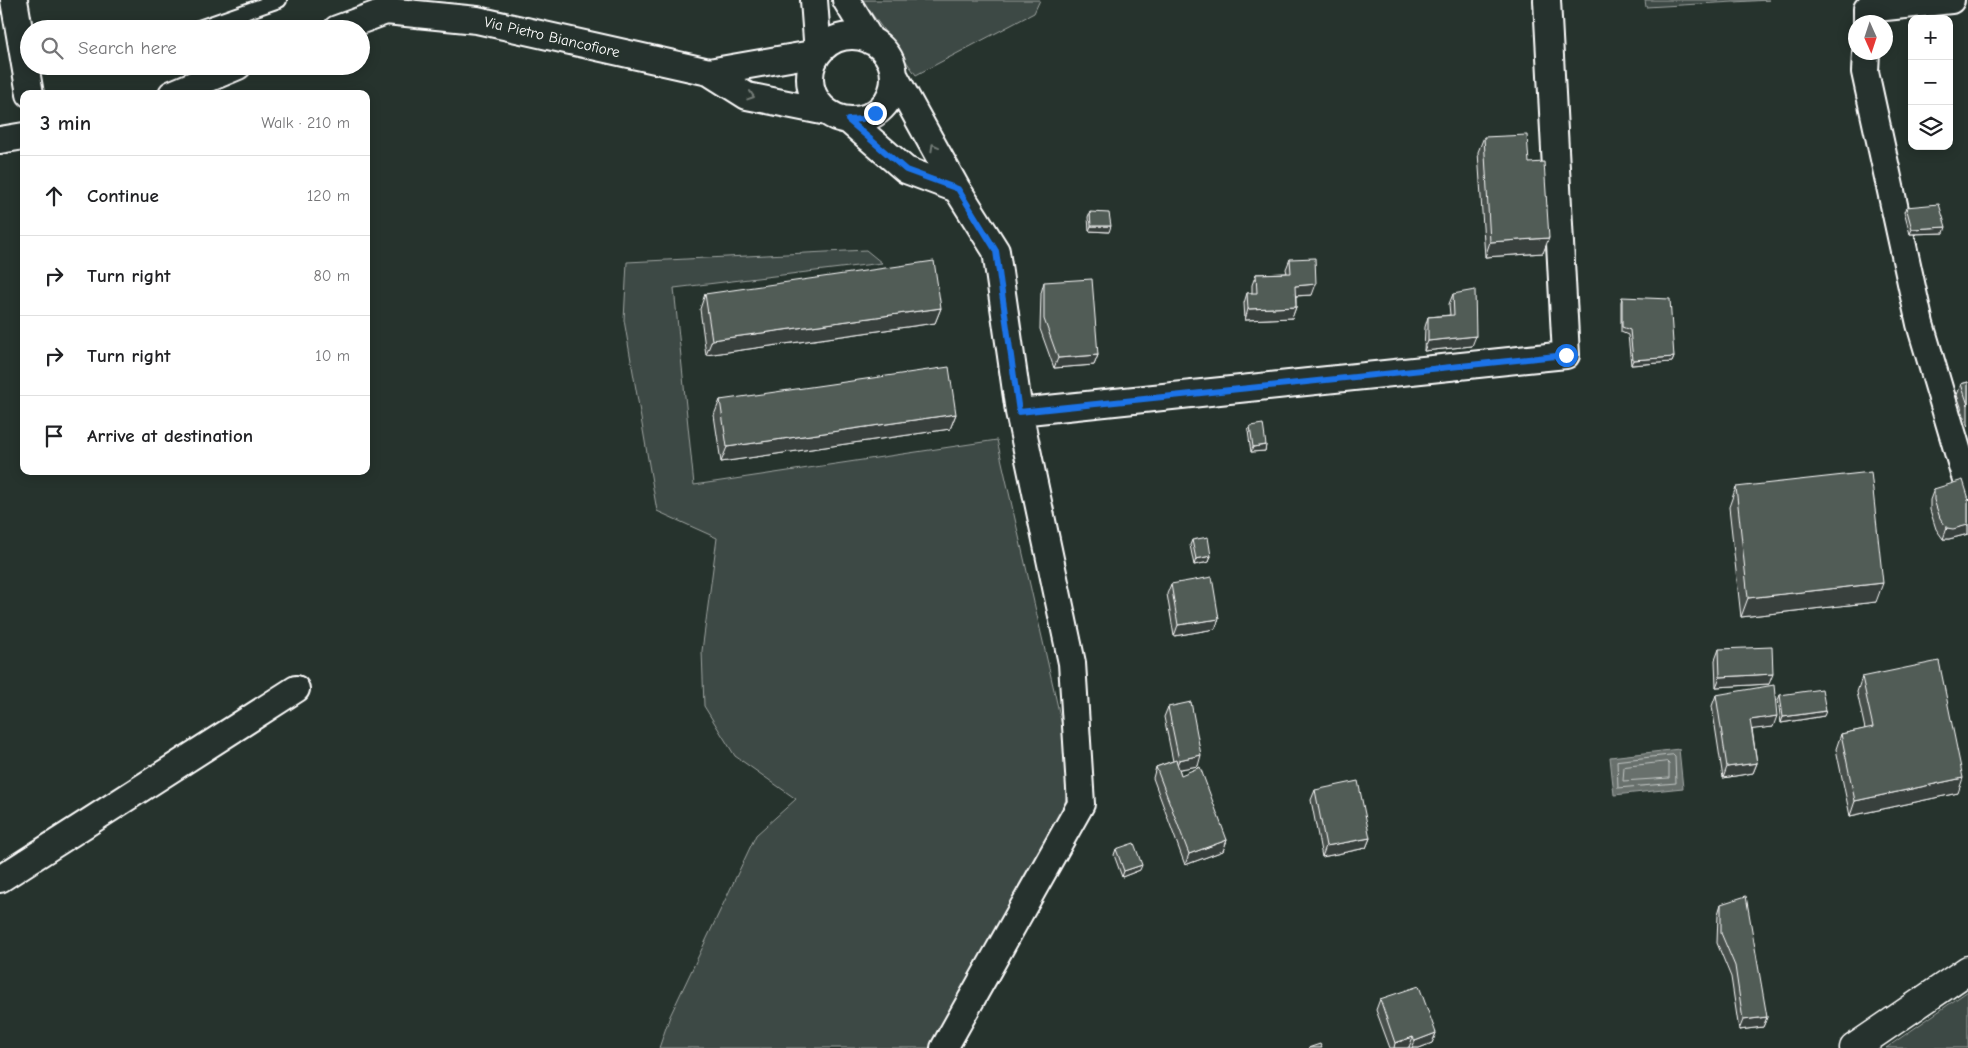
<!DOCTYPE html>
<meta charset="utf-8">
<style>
body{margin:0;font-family:"Comic Neue",sans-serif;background:#f6f6f6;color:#202124}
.controls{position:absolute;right:15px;top:15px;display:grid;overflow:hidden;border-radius:10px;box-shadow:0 2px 12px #0003}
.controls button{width:45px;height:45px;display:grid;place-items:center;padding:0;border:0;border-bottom:1px solid #e0e0e0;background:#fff;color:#202124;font:25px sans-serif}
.compass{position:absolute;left:1848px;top:15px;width:45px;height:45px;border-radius:50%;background:#fff;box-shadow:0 2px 12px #0003;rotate:177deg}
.stop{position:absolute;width:15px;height:15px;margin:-11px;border:4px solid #1a73e8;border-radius:50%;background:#fff}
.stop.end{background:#1a73e8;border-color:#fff;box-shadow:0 1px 5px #0008}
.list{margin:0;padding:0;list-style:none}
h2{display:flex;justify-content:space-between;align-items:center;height:65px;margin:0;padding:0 20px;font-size:21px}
h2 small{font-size:16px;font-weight:400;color:#757577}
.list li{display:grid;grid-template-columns:32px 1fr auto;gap:15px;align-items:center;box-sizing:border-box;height:80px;padding:0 20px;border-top:1px solid #e0e0e0}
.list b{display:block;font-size:19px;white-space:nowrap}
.list em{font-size:16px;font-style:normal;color:#757577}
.icon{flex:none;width:28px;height:28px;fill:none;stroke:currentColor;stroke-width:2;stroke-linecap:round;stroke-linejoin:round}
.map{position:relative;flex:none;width:1968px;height:1048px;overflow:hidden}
.search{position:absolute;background:#fff;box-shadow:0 2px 12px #0003;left:20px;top:20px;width:350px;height:55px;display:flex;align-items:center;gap:12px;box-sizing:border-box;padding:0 18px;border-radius:28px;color:#757577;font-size:19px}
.panel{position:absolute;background:#fff;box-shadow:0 2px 12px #0003;left:20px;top:90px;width:350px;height:385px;border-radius:10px}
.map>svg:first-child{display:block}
</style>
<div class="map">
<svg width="1968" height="1048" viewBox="0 0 1968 1048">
<rect width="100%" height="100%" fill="#26332d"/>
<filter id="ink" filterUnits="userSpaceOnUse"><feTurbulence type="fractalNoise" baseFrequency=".02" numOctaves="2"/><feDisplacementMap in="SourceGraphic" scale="10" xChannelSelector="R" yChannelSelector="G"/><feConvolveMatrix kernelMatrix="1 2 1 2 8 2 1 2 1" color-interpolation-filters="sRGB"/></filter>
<g filter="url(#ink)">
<path fill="#3e4944" stroke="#9ea4a2" d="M862,0H1040L1034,13L916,75Z
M1645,0H1769L1646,7Z
M866,250L882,263L674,288L694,485L997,440L1072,769L1051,869L953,1048H659L670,1016L756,835L796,799L735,756L704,706L702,651L717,538L657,511L624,320L627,262Z
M1968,991V1048H1886Z"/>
<path fill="#67706c" stroke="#a4a9a7" d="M1679,749L1683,788L1614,795L1610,757Z"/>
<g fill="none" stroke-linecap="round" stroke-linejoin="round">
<path stroke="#c2c6c4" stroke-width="1" d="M1673,755L1675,757L1676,783L1618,788L1617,761Z
M1667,762L1669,764V778L1623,781L1624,767Z"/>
<g stroke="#fff" stroke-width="18">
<path id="lane" d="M196,29L279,0"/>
</g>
<g stroke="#fff" stroke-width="30">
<path id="street" d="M14,0L30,94
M846,0L871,41
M1867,22V9L1951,0
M337,29L386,11L477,20L709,72L747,96L827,112
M810 78a42 42 0 1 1 84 0a42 42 0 1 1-84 0Z
M1866,52L1865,72L1920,324L1968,486
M709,72L818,53L814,0
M894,75L957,189L996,251L1019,412L1072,663L1081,804L944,1048
M172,94L238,66
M848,120L906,170L957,189
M0,140L24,136
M1019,412L1566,355L1547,0
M0,879L296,689"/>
</g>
<g stroke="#fff" stroke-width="31">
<path id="primary" d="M1854,1048L1968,970"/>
</g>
<use href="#lane" stroke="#26332d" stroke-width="14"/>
<use href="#street" stroke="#26332d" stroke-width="26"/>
<use href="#primary" stroke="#26332d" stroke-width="28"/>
</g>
<path fill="#464f4b" stroke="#fff" d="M1484,137L1529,163L1543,253L1485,257L1478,152Z
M1906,207L1944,233L1910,234L1904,212Z
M1090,212L1109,232L1089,231L1088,217Z
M1290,259L1312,295L1296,296V307L1292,318L1245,320L1244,303L1247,293H1252V285L1256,274L1287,273L1286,269Z
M1044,282L1098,355L1094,365L1054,368L1040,329L1041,293Z
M705,294L941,308L935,323L706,355L700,309Z
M1453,294L1472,346L1424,351L1425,327L1428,317L1450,315L1449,304Z
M1622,297L1674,357L1672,362L1631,365L1628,335L1621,332V302Z
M1968,382V427L1957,395L1961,384Z
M720,400L956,414L950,429L721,462L714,415Z
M1250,426L1266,445L1265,451L1251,452L1248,431Z
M1736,487L1876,602L1741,617L1729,507Z
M1934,489L1968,496V534L1949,539H1943L1936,529L1930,510V500Z
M1192,540L1211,556L1209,562L1194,565L1190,545Z
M1171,584L1215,629L1174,636L1167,594Z
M1719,649L1769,684L1716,687L1715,660Z
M1862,677L1958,793L1850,816L1836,749L1841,734L1865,729L1857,692Z
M1716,695L1773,727L1752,729L1757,763L1753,773L1723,778L1712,706Z
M1780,695L1824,716L1781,723L1778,700Z
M1168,707L1198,766L1179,769L1181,775L1227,840L1223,851L1185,865L1153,778L1156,767L1173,761L1164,717Z
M1315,790L1370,838L1366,848L1322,857L1311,800Z
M1116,849L1140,870L1122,877L1114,855Z
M1721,904L1767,1017L1763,1027L1739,1030L1731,977L1717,943L1718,914Z
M1380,999L1436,1033L1432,1043L1419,1048H1410L1409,1047L1407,1048H1390L1376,1010Z"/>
<path fill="#39403d" stroke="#fff" d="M1091,226H1111L1109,232L1089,231Z
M1946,227L1944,233L1910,234L1912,229Z
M1549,238L1543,253L1485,257L1490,242Z
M1316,284L1312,295L1292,296L1295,286Z
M1296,307L1292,318L1245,320L1248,309Z
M941,308L935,323L706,355L712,340Z
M1476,336L1472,346L1424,351L1428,341Z
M1098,355L1094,365L1054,368L1058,358Z
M1674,357L1672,362L1631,365L1633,360Z
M956,414L950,429L721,462L727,447Z
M1266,445L1265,451L1251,452L1253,447Z
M1968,525V534L1949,539H1943L1947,528Z
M1211,556L1209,562L1194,565L1196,559Z
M1883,583L1876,602L1741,617L1748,598Z
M1219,619L1215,629L1174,636L1178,625Z
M1773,674L1769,684L1716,687L1720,677Z
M1826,711L1824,716L1781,723L1783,717Z
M1777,716L1773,727L1747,730L1750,720Z
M1201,755L1198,766L1175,770L1179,760Z
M1757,763L1753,773L1723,778L1727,767Z
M1963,778L1958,793L1850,816L1855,801Z
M1370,838L1366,848L1322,857L1326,846Z
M1227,840L1223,851L1185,865L1189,854Z
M1142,865L1140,870L1122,877L1124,871Z
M1767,1017L1763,1027L1739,1030L1743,1020Z
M1436,1033L1432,1043L1419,1048H1412L1415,1041Z
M1413,1037L1409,1047L1407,1048H1394L1395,1043Z"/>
<path fill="#515c57" stroke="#fff" d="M1527,135L1529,163L1544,162L1549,238L1490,242L1484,137Z
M1939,204L1946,227L1912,229L1906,207Z
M1090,212L1109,213L1111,226H1091Z
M1315,258L1316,284L1295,286L1296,307L1248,309L1247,293H1257L1256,274L1291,273L1290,259Z
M934,261L941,308L712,340L705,294Z
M1092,279L1098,355L1058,358L1044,319V282Z
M1475,290L1476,336L1428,341V317L1454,315L1453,294Z
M1622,297L1670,299L1674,357L1633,360L1630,330L1622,327Z
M949,367L956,414L727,447L720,400Z
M1968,382V405L1961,384Z
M1263,424L1266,445L1253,447L1250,426Z
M1871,472L1883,583L1748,598L1736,487Z
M1963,480L1968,496V525L1953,529L1947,528L1940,518L1934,500V489Z
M1208,537L1211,556L1196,559L1192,540Z
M1212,577L1219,619L1178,625L1171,584Z
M1772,647L1773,674L1720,677L1719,649Z
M1939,661L1963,778L1855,801L1841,734L1873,727L1862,677Z
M1774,685L1777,716L1750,720L1757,763L1727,767L1716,695Z
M1822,689L1826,711L1783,717L1780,695Z
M1191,702L1201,755L1179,760L1168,707Z
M1176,760L1181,775L1200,767L1227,840L1189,854L1156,767Z
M1358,781L1370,838L1326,846L1315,790Z
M1134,843L1142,865L1124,871L1116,849Z
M1746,896L1767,1017L1743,1020L1735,966L1721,933V904Z
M1419,986L1436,1033L1415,1041L1413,1037L1395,1043L1380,999Z
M1320,1044L1322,1048H1308Z"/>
<defs><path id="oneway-chevron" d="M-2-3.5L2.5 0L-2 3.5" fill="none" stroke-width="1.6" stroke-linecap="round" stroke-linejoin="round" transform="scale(1.25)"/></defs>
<g stroke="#727a76">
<use href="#oneway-chevron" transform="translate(751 96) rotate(18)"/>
<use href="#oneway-chevron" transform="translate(934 147) rotate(-119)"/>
</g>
</g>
<g fill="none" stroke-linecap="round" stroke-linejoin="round" filter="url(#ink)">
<path stroke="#1a73e8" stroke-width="6" d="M875,113L862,119L848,120L906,170L958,189L996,251L1019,412L1566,355"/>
</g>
<g text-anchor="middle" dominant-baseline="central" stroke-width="5" stroke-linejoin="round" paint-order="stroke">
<g font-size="15" fill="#fff" stroke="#26332d">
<text transform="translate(552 37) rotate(13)">Via Pietro Biancofiore</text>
</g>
</g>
</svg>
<div class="controls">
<button>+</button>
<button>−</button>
<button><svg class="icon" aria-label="layers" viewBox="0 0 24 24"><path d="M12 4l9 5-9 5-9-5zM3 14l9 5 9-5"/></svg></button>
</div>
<svg class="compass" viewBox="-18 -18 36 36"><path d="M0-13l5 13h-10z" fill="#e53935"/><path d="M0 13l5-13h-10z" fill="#757577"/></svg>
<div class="stop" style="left:1566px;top:355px"></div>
<div class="stop end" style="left:875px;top:113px"></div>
<div class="search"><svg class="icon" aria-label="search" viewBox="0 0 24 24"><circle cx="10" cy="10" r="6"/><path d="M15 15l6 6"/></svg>Search here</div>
<section class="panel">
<h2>3 min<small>Walk · 210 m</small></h2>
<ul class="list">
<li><svg class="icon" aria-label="ahead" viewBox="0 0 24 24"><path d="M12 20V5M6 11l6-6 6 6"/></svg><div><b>Continue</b></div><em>120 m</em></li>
<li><svg class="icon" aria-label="right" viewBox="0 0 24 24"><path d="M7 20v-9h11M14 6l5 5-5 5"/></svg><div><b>Turn right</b></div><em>80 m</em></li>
<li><svg class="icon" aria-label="right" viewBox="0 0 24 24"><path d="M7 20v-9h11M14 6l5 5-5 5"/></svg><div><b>Turn right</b></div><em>10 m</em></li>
<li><svg class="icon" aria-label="arrive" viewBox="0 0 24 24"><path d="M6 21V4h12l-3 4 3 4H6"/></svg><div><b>Arrive at destination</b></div></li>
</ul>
</section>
</div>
